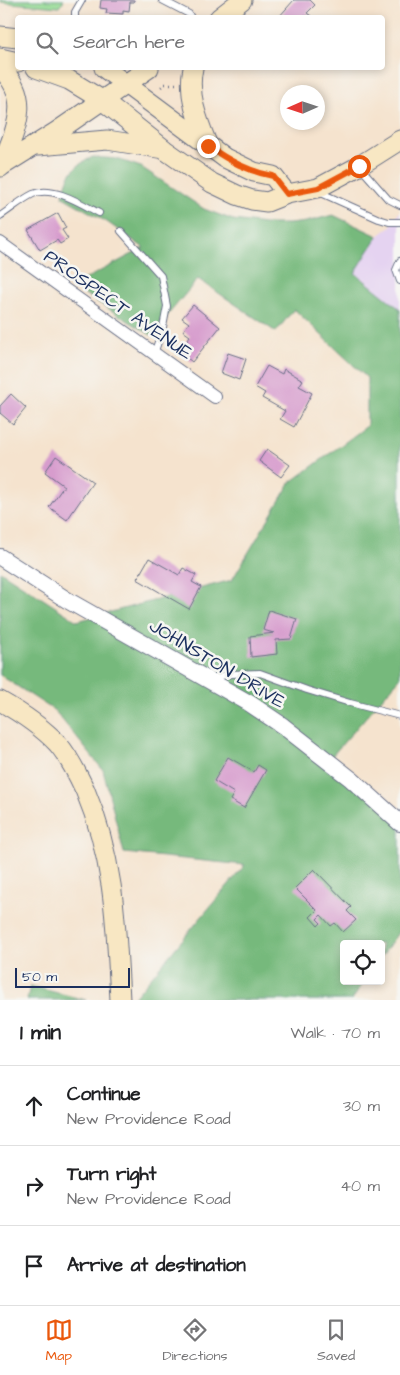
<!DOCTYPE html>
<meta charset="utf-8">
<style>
body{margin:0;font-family:"Architects Daughter",sans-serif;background:#f2f2f2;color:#202124}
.controls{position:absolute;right:15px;bottom:15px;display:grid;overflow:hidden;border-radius:5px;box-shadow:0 2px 8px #0003}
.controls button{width:45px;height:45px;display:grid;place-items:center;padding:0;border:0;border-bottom:1px solid #e0e0e0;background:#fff;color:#202124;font:25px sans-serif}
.compass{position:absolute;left:280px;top:85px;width:45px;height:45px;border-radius:50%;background:#fff;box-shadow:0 2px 8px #0003;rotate:267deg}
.scale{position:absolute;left:15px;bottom:12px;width:115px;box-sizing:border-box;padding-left:5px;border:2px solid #1b2f5e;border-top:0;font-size:14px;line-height:18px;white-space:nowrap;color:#1b2f5e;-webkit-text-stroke:4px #f6f6f2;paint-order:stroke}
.stop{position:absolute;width:15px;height:15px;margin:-11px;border:4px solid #ea580c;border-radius:50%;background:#fff}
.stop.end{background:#ea580c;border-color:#fff;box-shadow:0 1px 5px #0008}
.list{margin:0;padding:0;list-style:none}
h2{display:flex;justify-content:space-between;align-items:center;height:65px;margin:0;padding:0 20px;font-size:21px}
h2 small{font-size:16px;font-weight:400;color:#757577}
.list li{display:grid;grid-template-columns:32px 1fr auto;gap:15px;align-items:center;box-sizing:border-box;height:80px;padding:0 20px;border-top:1px solid #e0e0e0}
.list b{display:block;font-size:19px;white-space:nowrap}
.list p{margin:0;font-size:16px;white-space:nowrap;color:#757577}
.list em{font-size:16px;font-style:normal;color:#757577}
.icon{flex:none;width:28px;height:28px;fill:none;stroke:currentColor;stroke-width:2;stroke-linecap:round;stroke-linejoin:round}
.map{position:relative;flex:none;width:400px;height:1000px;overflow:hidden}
.search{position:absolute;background:#fff;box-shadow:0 2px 8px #0003;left:15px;right:15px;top:15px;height:55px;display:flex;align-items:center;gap:12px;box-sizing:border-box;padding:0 18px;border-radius:5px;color:#757577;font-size:19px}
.sheet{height:305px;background:#fff}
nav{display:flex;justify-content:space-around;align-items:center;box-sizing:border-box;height:70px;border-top:1px solid #e0e0e0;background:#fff;font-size:14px;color:#757577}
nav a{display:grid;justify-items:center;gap:2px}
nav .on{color:#ea580c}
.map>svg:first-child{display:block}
</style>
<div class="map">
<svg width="400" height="1000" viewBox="0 0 400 1000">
<rect width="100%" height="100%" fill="#f6f6f2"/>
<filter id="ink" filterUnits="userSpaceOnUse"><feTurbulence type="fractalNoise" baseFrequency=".02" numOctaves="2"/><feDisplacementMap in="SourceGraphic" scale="10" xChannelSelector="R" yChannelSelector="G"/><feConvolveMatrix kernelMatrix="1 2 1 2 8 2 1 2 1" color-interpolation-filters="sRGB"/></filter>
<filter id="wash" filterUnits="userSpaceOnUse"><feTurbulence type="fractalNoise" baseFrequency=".0096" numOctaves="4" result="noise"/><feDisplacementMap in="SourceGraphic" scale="20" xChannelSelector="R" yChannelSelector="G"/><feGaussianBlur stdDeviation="1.12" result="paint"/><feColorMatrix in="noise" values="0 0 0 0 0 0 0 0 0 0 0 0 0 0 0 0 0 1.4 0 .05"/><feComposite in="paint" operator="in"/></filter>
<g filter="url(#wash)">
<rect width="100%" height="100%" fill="#f5e3ce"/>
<path fill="#e5d3f1" d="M400,211V309L355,273L378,236L390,227Z"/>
<path fill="#93d992" stroke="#578478" d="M0,0H64L59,7L0,2Z"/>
<path fill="#76b97c" stroke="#48746d" d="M93,157L117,159L141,167L204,209L233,220L265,224H289L306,222L333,215L378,236L355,273L400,309V678L331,757L400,817V930L381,957V944H344V981H365L352,1000H132L245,865L124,853L103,770L55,711L0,675V571L77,621L232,580L290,483L367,426V378L294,309L276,332L198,279L151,335L72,286L144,248L107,222L63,197C67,175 73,166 93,157Z
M30,986L86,1000H27Z"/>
<g id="blocks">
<path fill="#d79ccd" d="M101,0H134V2H130L129,11L123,10V14L106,13L107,9L100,8Z
M294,0H310L315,5L307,13L311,16L278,18Z
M58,213L66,228L62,230L68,239L60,244L57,240L40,250L28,230Z
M193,305L220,327L192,362L179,351L190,336L183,331L189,323L182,318Z
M228,353L246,359L239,380L221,373Z
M267,366L282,374L284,369L303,380L299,386L312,393L294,427L280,419L285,411L262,398L265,393L255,387Z
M11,394L26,408L13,424L0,413V406Z
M267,449L290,465L281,477L259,461Z
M56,456L93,482L67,520L49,507L64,486L45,472Z
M149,558L179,575L183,568L196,575L192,582L201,587L189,609L137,579Z
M269,610L297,619L291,639L276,640L277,654L251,657L250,636L274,633L263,630Z
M228,757L254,772L258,765L266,770L244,808L230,800L234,793L214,781Z
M314,869L351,907L347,911L356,920L343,932L335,923L331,926L321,915L317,919L321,923L318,926L310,917L317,910L295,888Z"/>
</g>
</g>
<g filter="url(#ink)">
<use href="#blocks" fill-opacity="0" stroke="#676e85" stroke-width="1"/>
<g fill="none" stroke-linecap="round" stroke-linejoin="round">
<g stroke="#676e85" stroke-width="8">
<path id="service" d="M162,0L189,14L191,18
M75,18V12L82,0
M360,167L388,199L400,205
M319,192L379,219L389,222H400
M0,216C11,209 21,200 33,194C52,185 82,204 99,213
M121,231L161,276L167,306L163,327L154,354
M400,261L396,270L400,281
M211,678L231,674L260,673L307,690L350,703L400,716"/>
</g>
<g stroke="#676e85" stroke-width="14">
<path id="minor" d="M0,243L215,397"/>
</g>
<g stroke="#676e85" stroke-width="18">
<path id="tertiary" d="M0,557L67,600L249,703L283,726L351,779L400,823"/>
</g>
<g stroke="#676e85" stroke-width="21">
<path id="secondary" d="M219,18L242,0
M0,36L18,38
M0,58L18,62
M0,68C34,98 14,132 1,167
M36,68L69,80L102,100L165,150L212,183L237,195L252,200L267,202L287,194L318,188L359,166L400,140
M104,68L225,158L254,172L273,176L287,194
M193,68C187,95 198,121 208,146
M38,146L107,140L164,149
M0,167L56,132L149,68
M0,701C21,713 41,726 58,744C69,757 78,775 85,790C115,861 116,925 120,1000"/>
</g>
<path stroke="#676e85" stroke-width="2.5" stroke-dasharray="1 4" stroke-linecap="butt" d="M161,87L165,84H176"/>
<use href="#service" stroke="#fff" stroke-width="6"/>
<use href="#minor" stroke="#fff" stroke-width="12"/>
<use href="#tertiary" stroke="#fff" stroke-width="16"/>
<use href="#secondary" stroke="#f8e7c3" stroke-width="19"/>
</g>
</g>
<g fill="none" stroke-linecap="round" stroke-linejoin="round" filter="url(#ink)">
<path stroke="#ea580c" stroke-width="6" d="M208,146C229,161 248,171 273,176L287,194L318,188L359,166"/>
</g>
<g text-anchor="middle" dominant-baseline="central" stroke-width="5" stroke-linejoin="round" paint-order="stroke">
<g font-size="19" fill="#1b2f5e" stroke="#f6f6f2">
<text transform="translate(118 305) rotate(35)">PROSPECT AVENUE</text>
<text transform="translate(217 664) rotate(31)">JOHNSTON DRIVE</text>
</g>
</g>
</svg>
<div class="controls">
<button><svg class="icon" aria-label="locate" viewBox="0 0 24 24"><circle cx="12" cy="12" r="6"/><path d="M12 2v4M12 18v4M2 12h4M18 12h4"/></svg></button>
</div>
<svg class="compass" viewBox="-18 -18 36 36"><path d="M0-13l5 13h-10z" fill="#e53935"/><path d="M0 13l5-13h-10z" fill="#757577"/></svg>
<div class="scale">50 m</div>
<div class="stop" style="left:359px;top:166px"></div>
<div class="stop end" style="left:208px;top:146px"></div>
<div class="search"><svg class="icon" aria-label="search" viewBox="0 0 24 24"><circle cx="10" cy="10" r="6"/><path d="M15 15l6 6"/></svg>Search here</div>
</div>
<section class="sheet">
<h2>1 min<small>Walk · 70 m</small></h2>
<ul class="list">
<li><svg class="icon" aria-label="ahead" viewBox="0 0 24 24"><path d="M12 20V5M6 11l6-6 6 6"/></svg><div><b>Continue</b><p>New Providence Road</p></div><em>30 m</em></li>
<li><svg class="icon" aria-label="right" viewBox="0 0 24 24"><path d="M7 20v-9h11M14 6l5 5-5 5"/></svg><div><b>Turn right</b><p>New Providence Road</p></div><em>40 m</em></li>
<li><svg class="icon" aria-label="arrive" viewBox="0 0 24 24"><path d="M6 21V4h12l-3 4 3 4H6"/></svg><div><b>Arrive at destination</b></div></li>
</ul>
</section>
<nav>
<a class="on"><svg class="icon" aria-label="map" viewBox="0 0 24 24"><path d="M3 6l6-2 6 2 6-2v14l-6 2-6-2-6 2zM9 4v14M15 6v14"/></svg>Map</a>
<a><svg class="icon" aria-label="directions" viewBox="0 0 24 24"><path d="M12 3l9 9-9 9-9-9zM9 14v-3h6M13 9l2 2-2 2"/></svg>Directions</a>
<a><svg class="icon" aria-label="saved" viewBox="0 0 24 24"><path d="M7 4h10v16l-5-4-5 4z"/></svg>Saved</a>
</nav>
